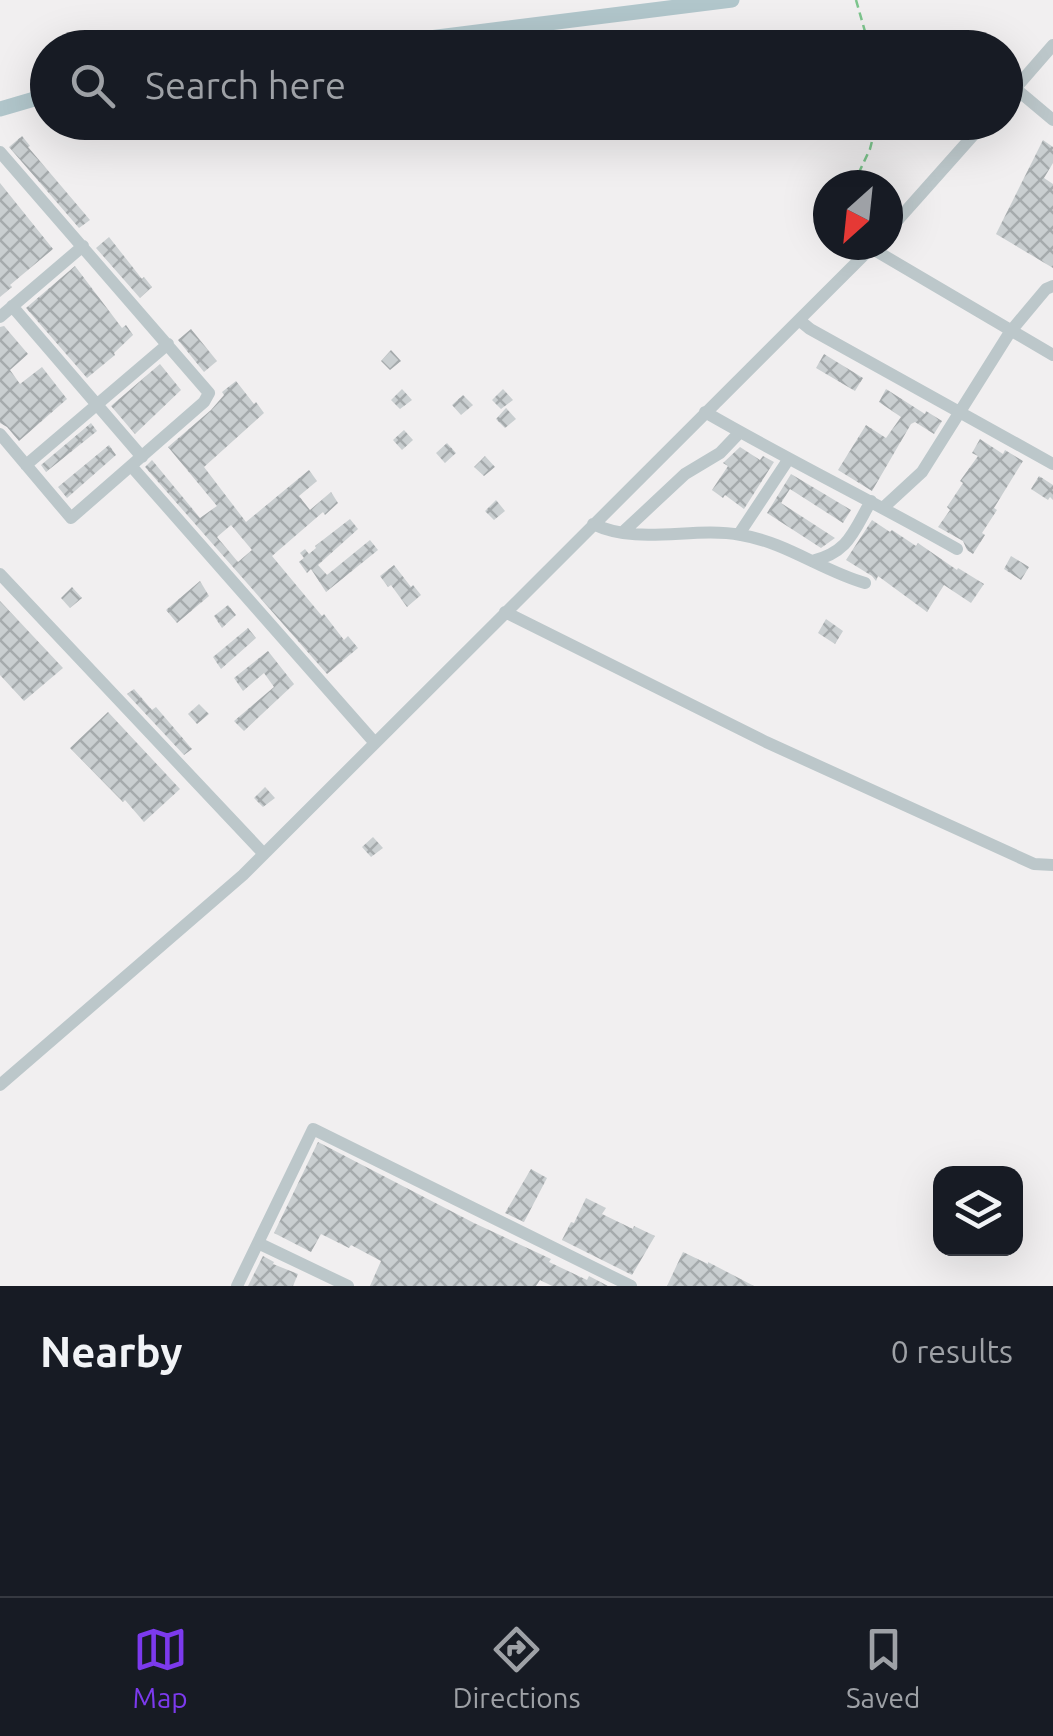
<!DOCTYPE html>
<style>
body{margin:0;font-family:Ubuntu,sans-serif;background:#20242c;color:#f1f3f6}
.controls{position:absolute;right:30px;bottom:30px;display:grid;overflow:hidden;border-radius:20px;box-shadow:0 10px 40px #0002}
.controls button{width:90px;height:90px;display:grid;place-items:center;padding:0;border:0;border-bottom:2px solid #363941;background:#171b24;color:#f1f3f6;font:50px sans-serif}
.compass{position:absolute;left:813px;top:170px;width:90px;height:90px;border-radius:50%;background:#171b24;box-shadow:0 10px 40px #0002;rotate:207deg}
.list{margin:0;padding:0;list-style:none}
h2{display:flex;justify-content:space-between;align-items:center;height:130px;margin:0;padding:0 40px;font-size:42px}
h2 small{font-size:32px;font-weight:400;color:#9ea1a6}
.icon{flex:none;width:55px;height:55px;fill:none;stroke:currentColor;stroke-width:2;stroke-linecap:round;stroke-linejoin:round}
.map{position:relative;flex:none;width:1053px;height:1286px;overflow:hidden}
.search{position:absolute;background:#171b24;box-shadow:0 10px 40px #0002;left:30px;right:30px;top:30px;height:110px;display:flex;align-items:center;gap:25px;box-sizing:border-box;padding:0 35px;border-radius:55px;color:#9ea1a6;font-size:38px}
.sheet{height:310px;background:#171b24}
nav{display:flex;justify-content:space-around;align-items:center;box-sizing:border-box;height:140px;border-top:2px solid #363941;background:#171b24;font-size:28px;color:#9ea1a6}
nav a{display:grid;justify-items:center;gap:5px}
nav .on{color:#7c3aed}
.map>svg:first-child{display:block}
</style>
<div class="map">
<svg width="1053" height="1286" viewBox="0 0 1053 1286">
<defs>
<pattern id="building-cross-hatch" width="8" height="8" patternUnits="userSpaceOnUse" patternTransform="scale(2.5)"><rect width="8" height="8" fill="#c9ced0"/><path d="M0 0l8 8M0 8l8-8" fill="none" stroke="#a5aaac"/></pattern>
</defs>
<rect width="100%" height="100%" fill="#f1eff0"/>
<path fill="url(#building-cross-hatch)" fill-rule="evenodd" d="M22,136L30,146L28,147L90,220L79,228L9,147Z
M1043,140L1053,147V163L1044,178L1053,184V268L996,234Z
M0,183L53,249L10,285L12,287L0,297Z
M109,237L142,279L144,277L152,287L140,298L96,248Z
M75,266L122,328L126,325L133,335L114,353L115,355L87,378L26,308Z
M4,326L28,354L10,370L20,384L42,367L67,399L19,441L7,427L0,423V327Z
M191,329L217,361L204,372L178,340Z
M391,350L401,361L390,370L381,361Z
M824,354L863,378L855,391L816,368Z
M160,364L181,390L135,434L111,406Z
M236,381L254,404L256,402L264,413L204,467L246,522L309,470L317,481L299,496L310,510L331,492L338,503L325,515L323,512L272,556L322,616L324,614L344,640L348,636L358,648L327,674L145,467L152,460L200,518L217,506L168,447L211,410L224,395L222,392ZM231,525L252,550L238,562L217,537Z
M402,389L412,400L400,409L391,400Z
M503,389L513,400L501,409L492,400Z
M886,389L925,414L926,411L942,421L934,434L915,422L911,424L872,491L838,470L866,425L886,438L901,417L879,402Z
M463,395L473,405L461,415L452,405Z
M506,408L516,419L505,428L496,419Z
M91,423L97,431L46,472L41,465Z
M404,430L413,440L402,450L393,440Z
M980,439L1003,454L1005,450L1023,461L994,508L997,510L982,533L985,535L973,554L967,550L963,541L938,527L950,510L947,507L963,483L960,481L978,456L972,453Z
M447,443L456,453L445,463L436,453Z
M109,445L116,455L67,498L58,487Z
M740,447L760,460L763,456L774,462L744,509L725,495L723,498L712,490L728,466L723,463Z
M485,456L495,467L484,476L474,467Z
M791,474L851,510L843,523L790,489L781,503L835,538L821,548L767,513Z
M1039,476L1053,485V500L1050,497L1048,500L1031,489Z
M496,500L505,511L494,520L485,511Z
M350,519L358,529L318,565L327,575L370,540L378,550L326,592L311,569L307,573L299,562L304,558L300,553L305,549L309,554L316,548L315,546Z
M872,520L890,532L892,530L916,546L918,543L957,570L958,568L984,584L971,603L944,585L927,612L878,576L876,581L872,576L846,560Z
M1011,556L1029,567L1021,580L1004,569Z
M394,565L411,587L413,585L421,595L407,607L391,585L388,587L380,576Z
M200,581L209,596L177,623L166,610Z
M72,587L82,598L70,608L61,598Z
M0,601L63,668L24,701L0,675Z
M228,605L236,615L222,628L214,616Z
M826,619L843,631L835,644L818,633Z
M248,628L256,638L221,669L213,657Z
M268,651L294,684L244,731L234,721L274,687L264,673L243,691L234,678Z
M134,689L152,710L156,707L192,749L184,755L127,694Z
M199,704L209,714L197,724L188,714Z
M108,712L180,789L144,822L125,800L123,802L70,748Z
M265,787L275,798L263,807L254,798Z
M373,837L383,848L371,857L362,847Z
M318,1142L474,1223L551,1259L549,1262L587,1280L589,1276L608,1286H552L540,1280L536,1286H370L381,1261L351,1245L349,1248L321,1234L311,1252L274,1233Z
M531,1169L547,1178L524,1222L505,1213Z
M586,1198L606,1208L602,1214L633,1229L634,1226L655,1236L632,1275L562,1240L571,1222L574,1223Z
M683,1252L708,1264V1262L754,1286H667Z
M263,1256L274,1262L273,1264L298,1274L293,1286H248Z"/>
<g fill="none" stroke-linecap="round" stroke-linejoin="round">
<path stroke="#7dc58d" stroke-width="2.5" stroke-dasharray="8 5" stroke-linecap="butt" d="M856,0L868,42V48
M853,185L870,149L877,122"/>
<path stroke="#bcc7ca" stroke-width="12" d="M1015,88L1053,120
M1006,99L1053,45
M0,152L209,393L204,402L71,518L0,434
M888,231L985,122
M871,248L1053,355
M12,306L142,457
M0,317L83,246
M799,320L810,329L1053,464
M705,412C788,460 874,502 957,549
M26,465L168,344
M132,467L375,743
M883,508L922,472L1010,332L1046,289L1053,286
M593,524C639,546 692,526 741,535C785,542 823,571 865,583
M623,532L685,474L720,453L740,432
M739,534L788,460
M812,561C849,552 853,532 871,501
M0,574L264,854
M505,612L766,742L1034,864L1053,865
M0,1085L243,875L874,245
M258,1243L348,1286
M237,1286L313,1129L631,1286"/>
<path stroke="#b1c6cb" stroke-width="15" d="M350,48L732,0
M0,109L48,95"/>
</g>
</svg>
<div class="controls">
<button><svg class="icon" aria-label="layers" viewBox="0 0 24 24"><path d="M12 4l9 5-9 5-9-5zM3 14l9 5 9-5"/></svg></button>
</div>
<svg class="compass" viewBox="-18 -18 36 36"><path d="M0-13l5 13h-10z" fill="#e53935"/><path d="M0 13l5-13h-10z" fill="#9ea1a6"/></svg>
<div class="search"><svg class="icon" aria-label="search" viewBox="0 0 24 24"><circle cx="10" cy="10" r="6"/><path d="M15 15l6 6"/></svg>Search here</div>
</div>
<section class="sheet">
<h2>Nearby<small>0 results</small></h2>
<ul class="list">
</ul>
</section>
<nav>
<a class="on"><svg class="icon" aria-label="map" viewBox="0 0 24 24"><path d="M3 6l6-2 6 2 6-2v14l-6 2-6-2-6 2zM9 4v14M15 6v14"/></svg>Map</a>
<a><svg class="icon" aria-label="directions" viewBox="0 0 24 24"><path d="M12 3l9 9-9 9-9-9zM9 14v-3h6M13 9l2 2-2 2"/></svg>Directions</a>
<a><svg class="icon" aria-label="saved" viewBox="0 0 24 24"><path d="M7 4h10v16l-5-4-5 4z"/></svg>Saved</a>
</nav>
